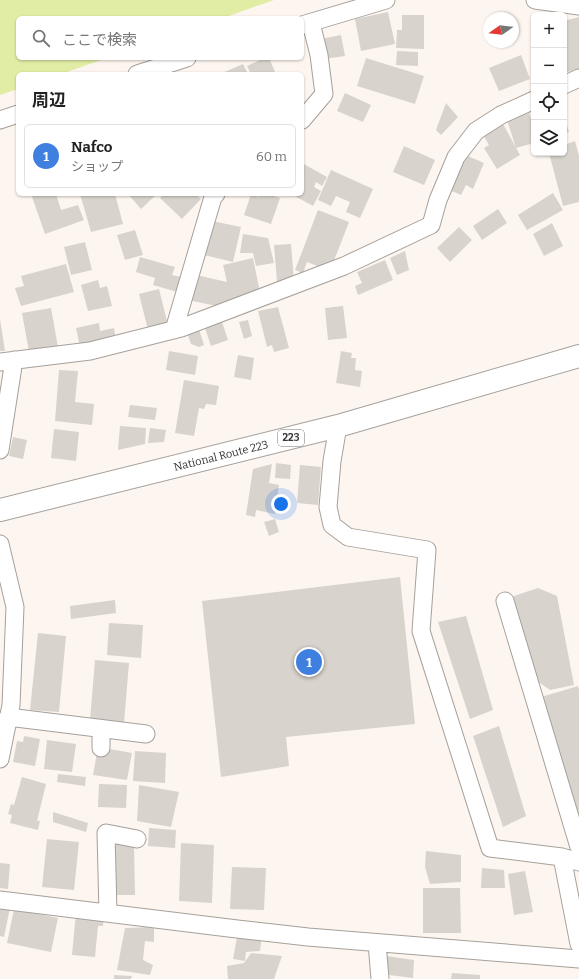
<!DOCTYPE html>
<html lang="ja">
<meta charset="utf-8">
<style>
body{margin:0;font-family:Bitter,"Noto Sans JP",serif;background:#f6f6f6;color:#222}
.controls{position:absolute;right:12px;top:12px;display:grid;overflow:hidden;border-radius:6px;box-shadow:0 1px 3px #0004}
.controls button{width:36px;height:36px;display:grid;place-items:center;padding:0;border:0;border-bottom:1px solid #e0e0e0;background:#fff;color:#222;font:20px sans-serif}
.compass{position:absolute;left:483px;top:12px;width:36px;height:36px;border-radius:50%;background:#fff;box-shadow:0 1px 3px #0004;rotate:256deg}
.you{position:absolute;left:281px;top:504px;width:14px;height:14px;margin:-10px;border:3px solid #fff;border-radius:50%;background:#1a73e8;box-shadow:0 0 0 6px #1a73e833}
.badge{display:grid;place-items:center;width:26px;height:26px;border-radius:50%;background:#0f766e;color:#fff;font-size:13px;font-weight:700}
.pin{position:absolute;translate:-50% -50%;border:2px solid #fff;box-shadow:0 1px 4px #0006}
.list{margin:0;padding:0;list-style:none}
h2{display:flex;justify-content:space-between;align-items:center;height:52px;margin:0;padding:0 16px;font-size:17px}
h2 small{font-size:13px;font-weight:400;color:#767676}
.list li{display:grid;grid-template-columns:26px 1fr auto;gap:12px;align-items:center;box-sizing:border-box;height:64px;margin:0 8px 8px;padding:0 8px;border:1px solid #e0e0e0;border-radius:6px}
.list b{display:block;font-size:15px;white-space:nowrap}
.list p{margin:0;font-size:13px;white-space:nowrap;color:#767676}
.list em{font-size:13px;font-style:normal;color:#767676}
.icon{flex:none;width:22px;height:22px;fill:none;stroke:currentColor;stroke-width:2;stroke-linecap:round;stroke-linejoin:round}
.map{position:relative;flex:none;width:579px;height:979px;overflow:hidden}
.search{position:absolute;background:#fff;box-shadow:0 1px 3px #0004;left:16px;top:16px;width:288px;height:44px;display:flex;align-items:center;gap:10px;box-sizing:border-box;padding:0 14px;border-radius:6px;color:#767676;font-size:15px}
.panel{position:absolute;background:#fff;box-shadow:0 1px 3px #0004;left:16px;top:72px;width:288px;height:124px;border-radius:6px}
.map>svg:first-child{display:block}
</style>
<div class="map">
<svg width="579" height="979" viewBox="0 0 579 979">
<rect width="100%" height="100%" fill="#fdf6f0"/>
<path fill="#e1eca4" d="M0,0H274L223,18H18V58H107L61,74H18V89L0,95Z"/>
<path fill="#d9d3cd" d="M388,12L395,44L361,51L355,19Z
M402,15H424V49L396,48L397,30H402Z
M579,17V69L564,73V21Z
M341,35L345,56L324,59L321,39Z
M397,51L418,52V66L396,65Z
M521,55L530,79L499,91L489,68Z
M264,58H269L276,74H251L247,66Z
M366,58L424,76L415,104L357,86Z
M243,64L248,74H220Z
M345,93L371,105L363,122L337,111Z
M446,103L458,117L441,135L436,130Z
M529,113L534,128V143L516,148L507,120Z
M564,115L569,132L564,134Z
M503,124L520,155L497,169L484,148L489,145L483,135Z
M575,141L579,156V202L563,206L549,153H564V145Z
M404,146L435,160L424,185L393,172Z
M461,153L484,163L473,189L466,185L461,195L445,188Z
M302,163L327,177L322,186L316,182L314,187L321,191L313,206L291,194H302Z
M331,170L373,189L360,218L346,212L350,202L336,196L331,206L318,200Z
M553,193L563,210L527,230L518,215Z
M31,194H56L61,210L78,205L84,220L45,234Z
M80,194H115L123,224L91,232Z
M128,194H157L141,209Z
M164,194H196L201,199L182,219L160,198Z
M251,194L259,197L260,194H268L280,198L271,224L244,215Z
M498,209L507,223L482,240L473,226Z
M318,210L349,222L330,271L307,262L303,273L295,270Z
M212,221L241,227L233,262L204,255Z
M552,223L563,246L544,256L533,234Z
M459,227L472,240L450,262L437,248Z
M135,230L143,255L125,260L117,235Z
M243,234L268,238L274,263L256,266L253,253H240Z
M85,242L92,270L71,275L64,247Z
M291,244L294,281L277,282L274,245Z
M405,251L409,270L397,275L390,258Z
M140,257L175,267L172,275L185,278L181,293L153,285L155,278L136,272Z
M253,258L261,297L217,306L187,300L192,274L227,282L223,265Z
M385,260L393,280L358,295L355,286L362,283L357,272Z
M66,264L74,292L21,306L15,288L24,286L21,276Z
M98,280L100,288L107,286L112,306L88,311L81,285Z
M159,289L168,325L148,330L139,294Z
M343,306L347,338L328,340L325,308Z
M278,307L289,348L274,352L272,345L267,347L258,311Z
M51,308L58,347L29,352L22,313Z
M0,319L5,351H0Z
M248,320L252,336L244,339L239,322Z
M222,322L228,340L211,346L205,328Z
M99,323L100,331L114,328L116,340L80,347L76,328Z
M199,329L204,345L199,347L191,344L187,332Z
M169,351L198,356L195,375L166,370Z
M341,351L352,353L351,358H356L355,370L362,371L360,387L336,383Z
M238,355L254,358L251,380L234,377Z
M59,370L78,371L75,402L94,404L92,425L55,421Z
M184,380L219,386L216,405L206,404L204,409L199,408L194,436L175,433Z
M130,405L157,408L155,420L128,417Z
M120,426L146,428L145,444L118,450Z
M150,428L166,430L164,442L148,443Z
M54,429L79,432L76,461L51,458Z
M13,437L27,440L23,459L9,456Z
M276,463L291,465L290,479L275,478Z
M272,464L269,483L279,485L275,514L256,510L255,517L246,515L253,469Z
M300,465L321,467L318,505L297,503Z
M275,519L279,532L269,536L264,522Z
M400,577L415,724L286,737L289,766L221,777L202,601Z
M538,588L557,596L574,685L550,690L534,679L508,598Z
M115,600L116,613L71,619L70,606Z
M466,616L493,710L470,719L438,622Z
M109,623L143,625L141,658L107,655Z
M38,633L66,636L59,712L30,710Z
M95,660L129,663L124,723L90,720Z
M578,686L579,690V827L538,698Z
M499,726L526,816L503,827L473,736Z
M24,736L40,739L35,766L13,762L17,741L23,742Z
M47,740L76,744L72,772L44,769Z
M98,747L132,753L127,780L93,775Z
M135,751L166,753L165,783L133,781Z
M58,774L86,777L85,786L57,782Z
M22,777L46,784L37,821H40L38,830L10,823L12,815L8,814L11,804L14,805Z
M99,784L127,785L126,808L98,807Z
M139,785L179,792L171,827L137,821Z
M53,812L88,823L86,832L53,822Z
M149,828L176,830L175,848L148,846Z
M47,839L79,842L74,890L42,887Z
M109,843H134L135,895H110Z
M181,843L214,845L212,903L179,901Z
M426,851L461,855V882L430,884L425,867Z
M0,863L10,864L8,889L0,888Z
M232,867L266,868L264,910L230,909Z
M482,868L504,870L505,888H481Z
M525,871L533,912L514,915L508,874Z
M423,888H460L461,933H423Z
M0,906L10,908L4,937L0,936Z
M14,909L58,918L51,952L7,943Z
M76,912L104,915L103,926H98L95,957L72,955Z
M154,927V942L145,941L143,960L153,965L150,975L117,970L125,928Z
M238,932L262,936L260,951L246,952L245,961L233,959Z
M251,953L282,956L274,979H228L227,966L244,963Z
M373,954L414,960L413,978L373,973Z
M452,973L480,975V979H451Z
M114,975L132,976L131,979H114Z"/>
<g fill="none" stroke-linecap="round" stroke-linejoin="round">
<g stroke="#a6a09a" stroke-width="19">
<path id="street" d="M535,0L579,6
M302,25L386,0
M137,74L187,58
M564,85L579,78
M0,120L18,114
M302,120L324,94L319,55L311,23
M174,330L213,197L216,194
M0,362L90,351L181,328L344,266L431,225L438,200L456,157L476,131L501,115L534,100
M338,426L332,461L328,507L332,525L348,537L427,550L421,631L490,848L562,857L579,862
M0,450L14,360
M0,544L15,607L11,705L0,759
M505,601L579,847
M8,717L146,734
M101,730V748
M562,857L579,944
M0,900L237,929L308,937L579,959
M108,913L106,833L137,839
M377,943L380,979"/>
</g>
<g stroke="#a6a09a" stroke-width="24">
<path id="highway" d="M0,510L338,426L579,356"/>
</g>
<use href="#street" stroke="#fff" stroke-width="17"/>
<use href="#highway" stroke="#fff" stroke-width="22"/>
</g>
<g text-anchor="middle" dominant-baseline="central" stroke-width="3" stroke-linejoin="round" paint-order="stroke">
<rect fill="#fff" stroke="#747270" stroke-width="1" x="278" y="430" width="26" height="16" rx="3"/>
<g font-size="10" font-weight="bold" fill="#383533">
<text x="291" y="438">223</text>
</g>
<g font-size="11" fill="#383533" stroke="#fff">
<text transform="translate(221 456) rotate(-14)">National Route 223</text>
</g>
</g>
</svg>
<div class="controls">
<button>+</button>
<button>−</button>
<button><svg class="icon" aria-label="locate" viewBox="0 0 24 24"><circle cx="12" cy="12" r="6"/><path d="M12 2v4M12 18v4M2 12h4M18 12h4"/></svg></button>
<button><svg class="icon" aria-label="layers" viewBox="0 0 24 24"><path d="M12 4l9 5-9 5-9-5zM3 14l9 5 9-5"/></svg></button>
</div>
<svg class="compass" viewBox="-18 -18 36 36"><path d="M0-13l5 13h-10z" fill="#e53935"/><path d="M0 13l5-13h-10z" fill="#767676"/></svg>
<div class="you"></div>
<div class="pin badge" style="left:309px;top:662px;background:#3f7fe0">1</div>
<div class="search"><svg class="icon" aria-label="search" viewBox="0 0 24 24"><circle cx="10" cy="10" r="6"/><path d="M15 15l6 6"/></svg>ここで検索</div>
<section class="panel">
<h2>周辺<small></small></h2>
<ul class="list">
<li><span class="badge" style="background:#3f7fe0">1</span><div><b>Nafco</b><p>ショップ</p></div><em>60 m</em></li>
</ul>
</section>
</div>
